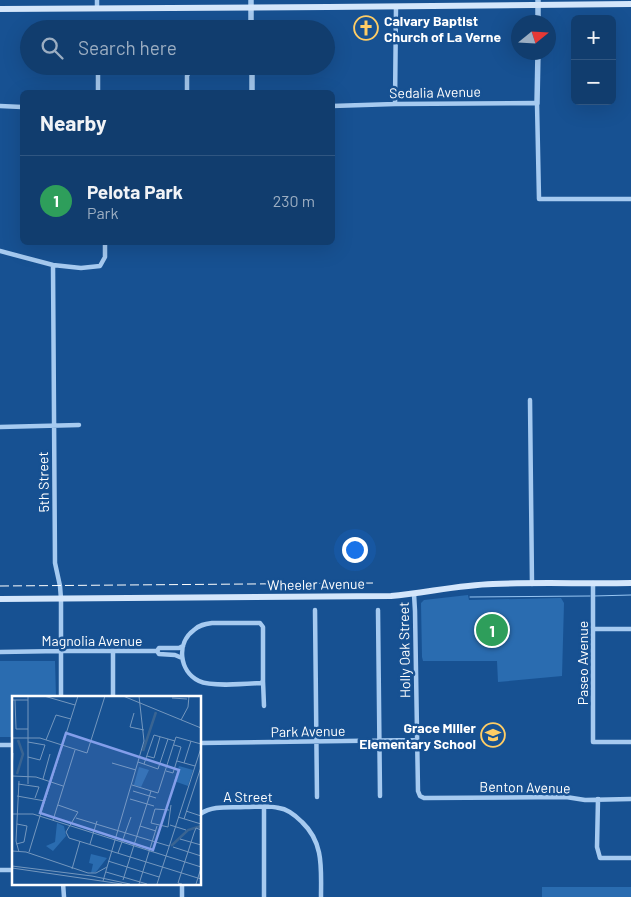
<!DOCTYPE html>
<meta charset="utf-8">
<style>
body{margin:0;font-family:Barlow,sans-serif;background:#1e4876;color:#f1f3f6}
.controls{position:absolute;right:15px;top:15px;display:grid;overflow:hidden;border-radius:8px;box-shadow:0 5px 20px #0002}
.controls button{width:45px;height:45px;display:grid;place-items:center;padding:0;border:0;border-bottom:1px solid #305681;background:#113d6e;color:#f1f3f6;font:25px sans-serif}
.compass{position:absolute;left:511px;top:15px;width:45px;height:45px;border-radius:50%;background:#113d6e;box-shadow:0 5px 20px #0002;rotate:72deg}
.you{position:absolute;left:354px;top:549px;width:18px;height:18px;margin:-12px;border:4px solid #fff;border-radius:50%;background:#1a73e8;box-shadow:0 0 0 8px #1a73e833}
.badge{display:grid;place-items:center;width:32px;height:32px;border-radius:50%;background:#e797bd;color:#fff;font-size:16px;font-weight:700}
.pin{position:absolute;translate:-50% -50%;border:2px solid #fff;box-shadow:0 1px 5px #0006}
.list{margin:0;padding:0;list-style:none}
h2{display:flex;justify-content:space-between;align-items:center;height:65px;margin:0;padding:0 20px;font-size:21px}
h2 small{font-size:16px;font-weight:400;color:#9caec2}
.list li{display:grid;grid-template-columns:32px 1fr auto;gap:15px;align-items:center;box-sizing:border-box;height:90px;padding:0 20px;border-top:1px solid #305681}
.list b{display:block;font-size:19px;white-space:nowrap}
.list p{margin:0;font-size:16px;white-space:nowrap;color:#9caec2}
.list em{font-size:16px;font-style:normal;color:#9caec2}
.icon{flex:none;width:28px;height:28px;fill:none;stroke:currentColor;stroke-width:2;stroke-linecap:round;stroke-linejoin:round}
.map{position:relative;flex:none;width:631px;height:897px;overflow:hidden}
.search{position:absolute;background:#113d6e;box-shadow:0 5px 20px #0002;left:20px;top:20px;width:315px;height:55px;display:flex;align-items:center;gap:12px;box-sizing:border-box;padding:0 18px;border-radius:28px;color:#9caec2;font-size:19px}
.panel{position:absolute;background:#113d6e;box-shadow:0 5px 20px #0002;left:20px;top:90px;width:315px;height:155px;border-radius:8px}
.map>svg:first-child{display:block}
</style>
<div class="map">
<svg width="631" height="897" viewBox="0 0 631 897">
<rect width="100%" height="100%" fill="#175192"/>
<path fill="#2a6cb0" d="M468,595L469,600L561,598L564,603L562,676L498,682L497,661H423L422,657L421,603L424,600Z
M0,661H55L56,697H14V737H0Z
M542,887H631V897H542Z"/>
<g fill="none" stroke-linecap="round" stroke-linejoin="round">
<path stroke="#98c6f3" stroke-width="1" d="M594,596L631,595
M470,597L590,596"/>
<path stroke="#a6caf0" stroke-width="4.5" d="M97,8V0
M98,71V92
M187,92V76L191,67
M395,104L396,7
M0,106L22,107
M332,106L395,104L537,103L539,199H631
M0,251L53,265L81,268L100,266L105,257V242
M53,265L55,563L60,586L61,599V697
M530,400L532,584
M0,427L79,425
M593,583V742H631
M414,594L415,611L418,791L420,796L424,798L566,797L585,800L631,799
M315,610L317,797
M378,610L380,796
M212,623H260L263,627V681L261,683C245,684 211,687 199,681C179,671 176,643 194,630C199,625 205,624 212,623Z
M594,629H631
M113,651V697
M157,651L159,648H179L183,646
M0,652L61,651H157L159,654L175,655L182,658
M263,681L264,706
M200,743L417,740
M0,745H14
M598,799L597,847L600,858H631
M200,814C214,805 229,808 245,807C256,807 268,805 279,808C288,809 295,815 302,822C324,843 321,868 321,897
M0,870H14
M63,883L64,897
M182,883V897
M264,897V806"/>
<path stroke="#a6caf0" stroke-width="5.5" d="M251,0V29
M538,22V0
M252,66V92
M537,103L538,52"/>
<path stroke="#d4e6fb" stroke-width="6" d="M0,9L328,7L631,4
M0,599L391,596C425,593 459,585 493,584C539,582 585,584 631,583"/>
<path stroke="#fff" stroke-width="1" stroke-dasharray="9 4" stroke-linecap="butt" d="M0,586L374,583"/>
</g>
<defs>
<g id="church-ring" transform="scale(1.25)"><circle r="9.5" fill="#175192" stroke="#ffcd65" stroke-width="1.5"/><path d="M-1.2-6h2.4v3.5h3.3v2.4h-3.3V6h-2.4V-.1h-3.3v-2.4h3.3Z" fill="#ffcd65"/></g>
<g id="school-ring" transform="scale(1.25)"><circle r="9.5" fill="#175192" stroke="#ffcd65" stroke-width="1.5"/><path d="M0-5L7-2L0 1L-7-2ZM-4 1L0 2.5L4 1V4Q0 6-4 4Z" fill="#ffcd65"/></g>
</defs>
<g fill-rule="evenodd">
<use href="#church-ring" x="366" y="28"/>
<use href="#school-ring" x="493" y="735"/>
</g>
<g text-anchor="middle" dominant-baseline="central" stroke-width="5" stroke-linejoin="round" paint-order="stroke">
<g font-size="14" font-weight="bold" fill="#fff" stroke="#175192" text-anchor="start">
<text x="384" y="20">Calvary Baptist<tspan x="384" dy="16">Church of La Verne</tspan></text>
<text x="476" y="727" text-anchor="end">Grace Miller<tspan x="476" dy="16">Elementary School</tspan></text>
</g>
<g font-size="14" fill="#fff" stroke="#175192">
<text transform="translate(435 92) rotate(-1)">Sedalia Avenue</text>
<text transform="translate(43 482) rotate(-91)">5th Street</text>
<text transform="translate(316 584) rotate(-1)">Wheeler Avenue</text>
<text x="92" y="640">Magnolia Avenue</text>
<text transform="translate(404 650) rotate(-91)">Holly Oak Street</text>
<text transform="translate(582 663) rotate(-90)">Paseo Avenue</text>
<text transform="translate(308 731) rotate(-1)">Park Avenue</text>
<text transform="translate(525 787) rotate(1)">Benton Avenue</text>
<text x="248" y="796">A Street</text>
</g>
</g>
<g transform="translate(12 696)">
<rect width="189" height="189" fill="#175192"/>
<path d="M167,70L181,74L176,90L162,85ZM127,71L137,74L129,91L122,89ZM45,127L52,130L54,140L41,155L34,150L43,146ZM79,158L95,162L84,176L79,177L81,168L77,167Z" fill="#2a6cb0"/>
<path fill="none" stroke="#396492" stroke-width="2.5" d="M131,55L144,16M5,78L11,58L6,44M159,150L176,134L189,130"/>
<path fill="none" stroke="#7497be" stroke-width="1" d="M32,0L63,9M111,0L189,32M160,2L175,3M0,4H16M3,4L4,33H16M122,17L118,31L132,34M169,24L176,11L177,0M0,42H28L75,57L93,0M34,44L44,19L59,23M135,60L142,62L148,41M16,61L28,64L33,49L16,46M165,65L183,70M126,66L146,73L156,43M100,67L124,74M172,67L179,45M132,68L142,39L163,45M0,75L1,57M154,75L161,77L169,51L162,49M0,80L24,81L51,90M31,83L38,58M6,88L27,91L23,102M16,88V0M120,89L146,97L164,41L189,48M121,95L144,102M5,100L33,105M118,103L142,110M46,109L66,116L54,136L57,142L189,183M157,114L143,113L139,127L156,131L159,109M174,115L189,120M0,118H21L189,171M28,120L66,0M166,121L189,128M64,122L157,150M172,123L189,71M41,124L63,54M158,129L174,134M128,130L144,135M168,143L189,149M4,148L12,146L15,130L5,128M78,148L85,125M161,151L189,160M0,155L14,156L76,177H84L95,171M7,156L4,145L7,85M17,156L28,120M106,157L119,121M96,165L147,181M0,170L80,180L118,188M0,172L110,188M60,173L68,145M94,176L135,188M111,184L139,95M91,185L132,45L127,0M127,188L145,130M145,188L189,52M170,188L166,187L182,137L184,132L189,134M184,188L189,172"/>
<path fill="#839eea" fill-opacity="0.15" stroke="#839eea" stroke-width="2.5" d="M54,37L167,74L141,154L28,117Z"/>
<rect width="189" height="189" fill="none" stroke="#fff" stroke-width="2.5"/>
</g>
</svg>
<div class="controls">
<button>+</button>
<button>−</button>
</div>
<svg class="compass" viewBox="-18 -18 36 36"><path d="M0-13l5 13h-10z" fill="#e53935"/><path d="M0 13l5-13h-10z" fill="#9caec2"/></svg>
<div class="you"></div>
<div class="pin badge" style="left:492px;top:630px;background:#2e9e5b">1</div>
<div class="search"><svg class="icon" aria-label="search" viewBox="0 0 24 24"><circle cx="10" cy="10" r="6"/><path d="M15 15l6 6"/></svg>Search here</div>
<section class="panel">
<h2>Nearby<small></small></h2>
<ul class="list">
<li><span class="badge" style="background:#2e9e5b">1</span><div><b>Pelota Park</b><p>Park</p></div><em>230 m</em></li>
</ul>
</section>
</div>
